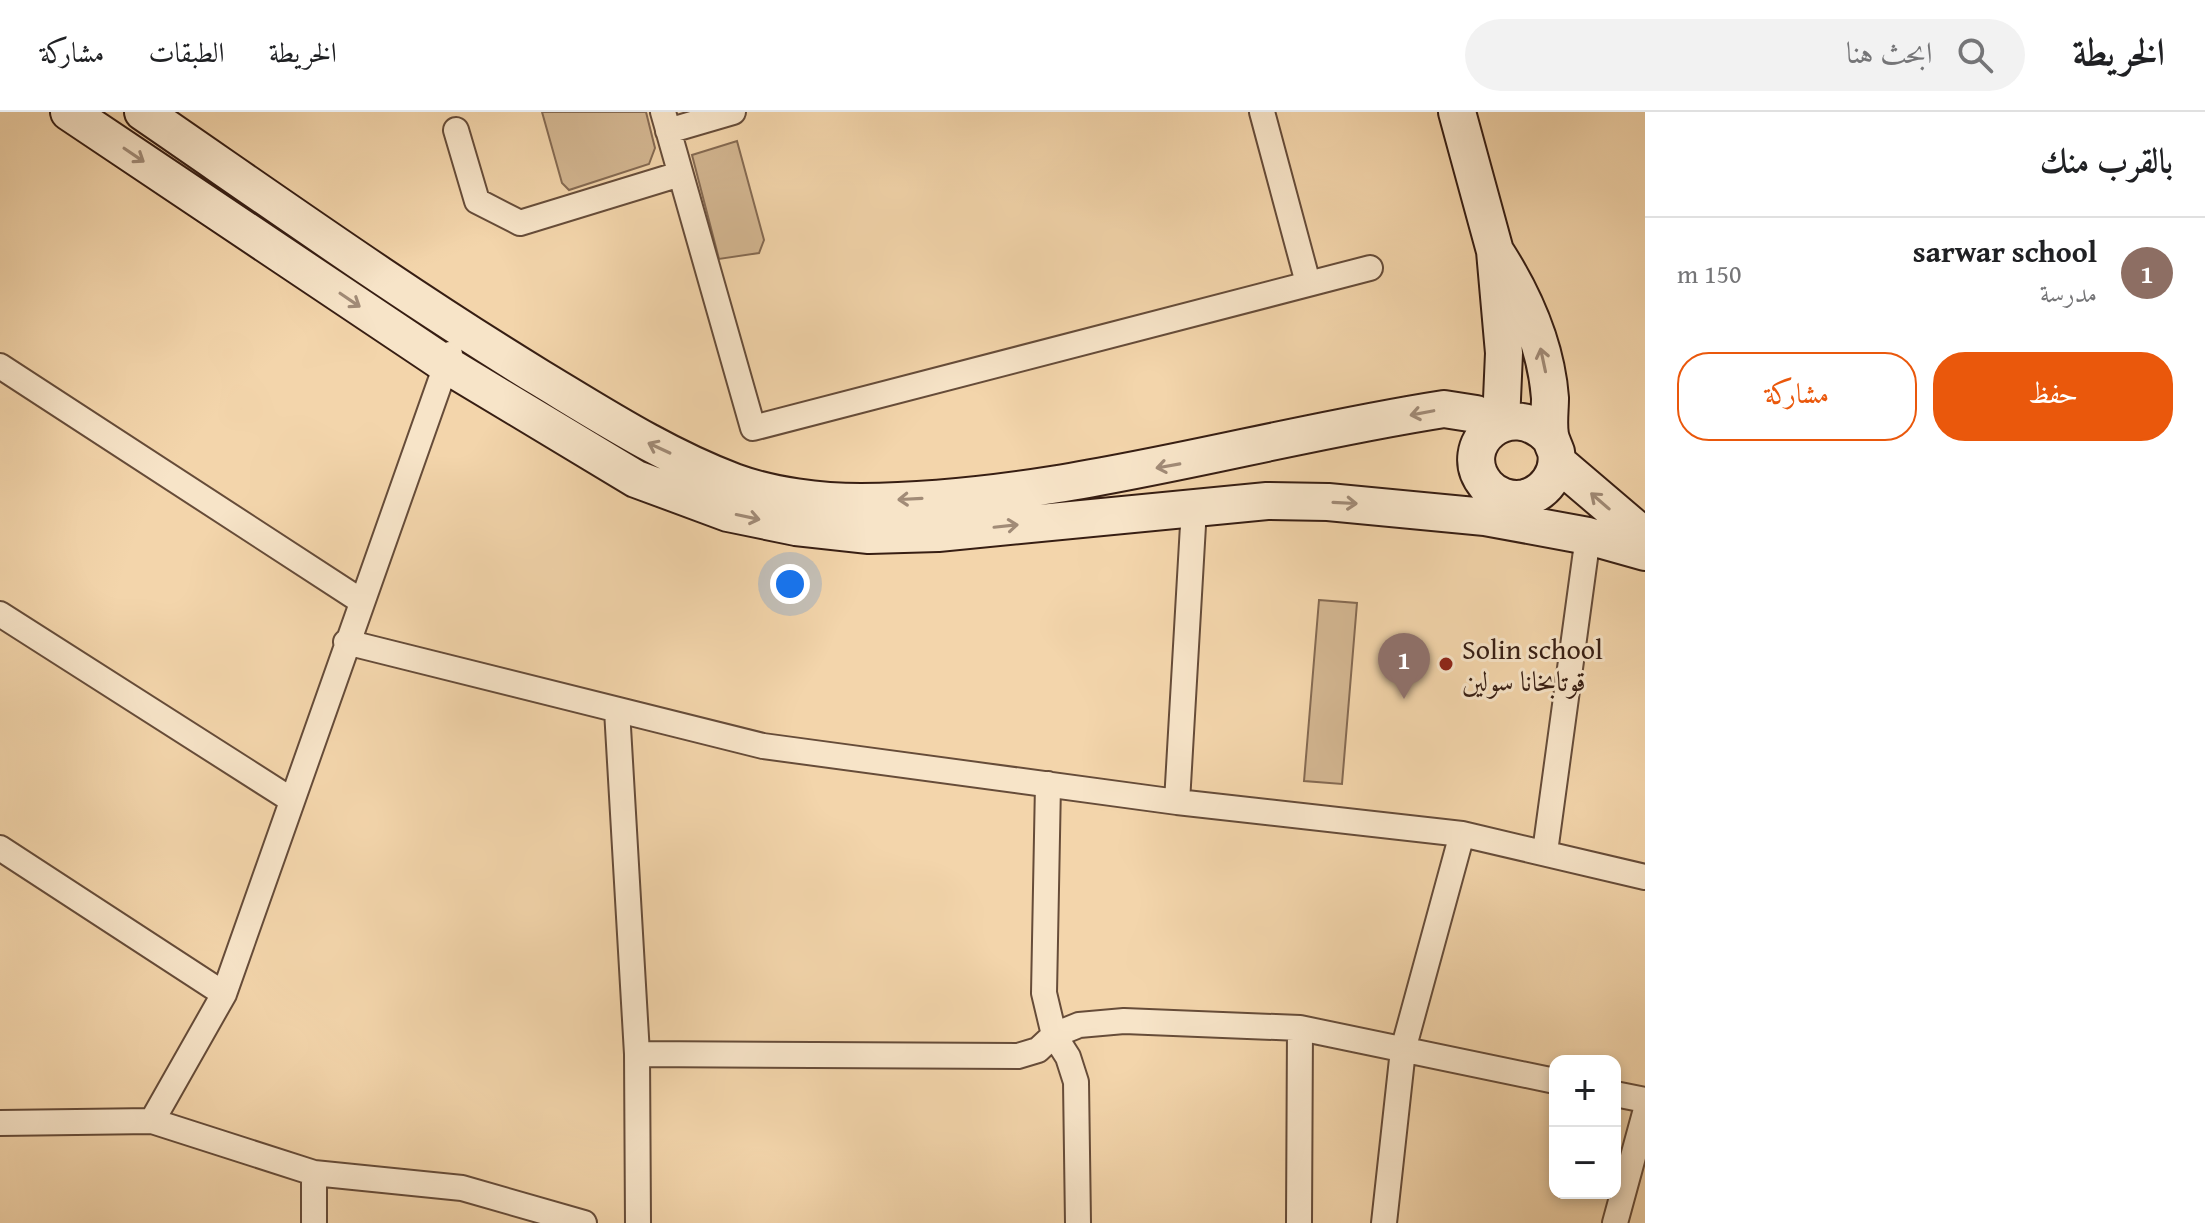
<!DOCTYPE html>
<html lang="ar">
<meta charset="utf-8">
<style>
body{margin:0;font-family:"Gentium Book Plus",Amiri,serif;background:#f2f2f2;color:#202124;direction:rtl}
.controls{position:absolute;right:24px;bottom:24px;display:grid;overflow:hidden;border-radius:16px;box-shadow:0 4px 12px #0003}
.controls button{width:72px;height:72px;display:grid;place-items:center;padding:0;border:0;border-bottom:2px solid #e0e0e0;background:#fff;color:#202124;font:40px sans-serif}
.you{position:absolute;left:790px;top:472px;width:28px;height:28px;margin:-20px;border:6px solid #fff;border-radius:50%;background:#1a73e8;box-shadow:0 0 0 12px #1a73e833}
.badge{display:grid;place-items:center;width:52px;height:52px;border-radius:50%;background:#ea580c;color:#fff;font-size:26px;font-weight:700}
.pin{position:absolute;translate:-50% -66px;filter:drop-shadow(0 2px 4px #0008)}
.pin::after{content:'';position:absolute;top:42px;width:28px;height:24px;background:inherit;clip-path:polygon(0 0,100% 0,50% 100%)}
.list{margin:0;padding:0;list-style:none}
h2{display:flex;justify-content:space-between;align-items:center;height:104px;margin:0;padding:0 32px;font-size:34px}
h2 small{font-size:26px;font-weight:400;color:#757577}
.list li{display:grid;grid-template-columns:52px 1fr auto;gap:24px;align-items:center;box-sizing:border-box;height:112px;padding:0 32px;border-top:2px solid #e0e0e0}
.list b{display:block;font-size:30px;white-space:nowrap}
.list p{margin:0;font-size:26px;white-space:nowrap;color:#757577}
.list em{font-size:26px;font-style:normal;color:#757577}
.actions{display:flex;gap:16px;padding:24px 32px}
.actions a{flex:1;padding:18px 0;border:2px solid #ea580c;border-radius:32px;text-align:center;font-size:28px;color:#ea580c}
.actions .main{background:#ea580c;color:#fff}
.icon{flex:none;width:44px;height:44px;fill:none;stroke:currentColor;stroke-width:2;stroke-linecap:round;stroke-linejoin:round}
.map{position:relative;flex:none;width:1645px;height:1111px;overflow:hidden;direction:ltr}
header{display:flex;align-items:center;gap:48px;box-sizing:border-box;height:112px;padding:0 40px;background:#fff;border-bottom:2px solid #e0e0e0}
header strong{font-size:38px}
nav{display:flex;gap:44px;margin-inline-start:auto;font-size:28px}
.search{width:560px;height:72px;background:#f2f2f2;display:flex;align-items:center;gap:20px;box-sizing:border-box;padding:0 28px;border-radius:44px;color:#757577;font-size:30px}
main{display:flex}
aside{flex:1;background:#fff}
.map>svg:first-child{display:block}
</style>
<header>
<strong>الخريطة</strong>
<div class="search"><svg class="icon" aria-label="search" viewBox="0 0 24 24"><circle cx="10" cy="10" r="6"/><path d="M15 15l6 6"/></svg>ابحث هنا</div>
<nav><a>الخريطة</a><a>الطبقات</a><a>مشاركة</a></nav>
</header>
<main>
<aside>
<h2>بالقرب منك<small></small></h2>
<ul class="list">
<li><span class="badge" style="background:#8d6e63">1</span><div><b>sarwar school</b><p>مدرسة</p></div><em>150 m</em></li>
</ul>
<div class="actions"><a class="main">حفظ</a><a>مشاركة</a></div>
</aside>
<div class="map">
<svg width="1645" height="1111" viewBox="0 0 1645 1111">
<rect width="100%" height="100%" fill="#f3d5ab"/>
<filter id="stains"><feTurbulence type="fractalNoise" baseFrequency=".0025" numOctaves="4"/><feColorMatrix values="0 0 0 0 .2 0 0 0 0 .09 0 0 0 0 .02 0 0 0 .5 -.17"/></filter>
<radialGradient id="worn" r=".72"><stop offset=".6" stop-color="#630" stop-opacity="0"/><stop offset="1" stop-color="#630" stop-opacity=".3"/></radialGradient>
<path fill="#d3b691" stroke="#856a52" stroke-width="2" d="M542,0H646L655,36L649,52L569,78L562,71Z
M737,29L764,128L759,141L719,147L692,43Z
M1319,488L1357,491L1342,672L1304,669Z"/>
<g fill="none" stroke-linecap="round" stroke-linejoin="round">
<g stroke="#664c39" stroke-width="28">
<path id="minor" d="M663,0L753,316L1370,156
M1262,0L1308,171
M456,18L477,89L520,111L680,62
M668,19L733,0
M0,254L361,489
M0,502L290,687
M346,530L763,634L1177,690L1462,722L1645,765
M617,598L637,942
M1048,672L1044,881L1054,923L1068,945L1076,970L1078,1111
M1177,690L1194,396
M0,736L224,882
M1545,740L1588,424
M1615,982L1645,988
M152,1009L224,882L450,242
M0,1011L152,1009L314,1061L462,1076L584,1111
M314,1111V1061
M638,1111L637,942L1018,944L1038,938L1054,923L1079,913L1124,909L1300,916L1555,969
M1299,1111L1300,916
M1384,1111L1403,938L1462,722
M1615,1111L1645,1001"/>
</g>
<g stroke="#371e13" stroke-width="40">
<path id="secondary" d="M69,0L445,252L636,367L728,401L796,415L869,423L938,421L1267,389L1328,390L1485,405L1588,424L1645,440
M143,0C274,90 404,183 540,266C603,304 665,344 734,370C772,384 821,390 861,390C1060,389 1250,327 1444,297L1476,302L1496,314
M1457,0L1495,139L1504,241L1501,310
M1495,139C1524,184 1546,232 1550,286C1550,298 1548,311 1550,323C1551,329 1554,334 1556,340C1560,361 1545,381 1525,386C1511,389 1495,384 1486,373C1453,333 1510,283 1550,326
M1557,350L1645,425"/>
</g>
<use href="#minor" stroke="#f7e4c8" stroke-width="24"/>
<use href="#secondary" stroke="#f7e4c8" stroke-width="36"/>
</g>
<defs><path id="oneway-shaft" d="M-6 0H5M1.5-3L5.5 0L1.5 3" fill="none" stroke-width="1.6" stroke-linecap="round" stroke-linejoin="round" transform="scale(2)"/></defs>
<g stroke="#a18b77">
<use href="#oneway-shaft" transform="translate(134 43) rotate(34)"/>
<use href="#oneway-shaft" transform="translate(350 188) rotate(34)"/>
<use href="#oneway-shaft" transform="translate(1543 248) rotate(-102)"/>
<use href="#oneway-shaft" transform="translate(1422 301) rotate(169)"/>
<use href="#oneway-shaft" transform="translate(659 336) rotate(-155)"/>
<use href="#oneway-shaft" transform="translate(1168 354) rotate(170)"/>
<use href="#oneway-shaft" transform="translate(910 387) rotate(177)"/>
<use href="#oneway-shaft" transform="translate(1600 389) rotate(-139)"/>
<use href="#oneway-shaft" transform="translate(1345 391) rotate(3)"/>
<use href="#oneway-shaft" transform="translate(748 405) rotate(12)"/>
<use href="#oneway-shaft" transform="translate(1006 414) rotate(-6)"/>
</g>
<circle fill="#8f2418" stroke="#f7e4c8" stroke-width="3" cx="1446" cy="552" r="8"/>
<g text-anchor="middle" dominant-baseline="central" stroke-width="6" stroke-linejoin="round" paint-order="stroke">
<g font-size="28" fill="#371e13" stroke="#f7e4c8" text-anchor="start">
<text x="1462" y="536">Solin school<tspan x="1462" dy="32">قوتابخانا سولین</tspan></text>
</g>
</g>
<rect width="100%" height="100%" filter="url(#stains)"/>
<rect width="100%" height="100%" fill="url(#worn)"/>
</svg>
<div class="controls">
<button>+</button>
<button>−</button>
</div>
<div class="you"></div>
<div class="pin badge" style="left:1404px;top:587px;background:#8d6e63">1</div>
</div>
</main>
